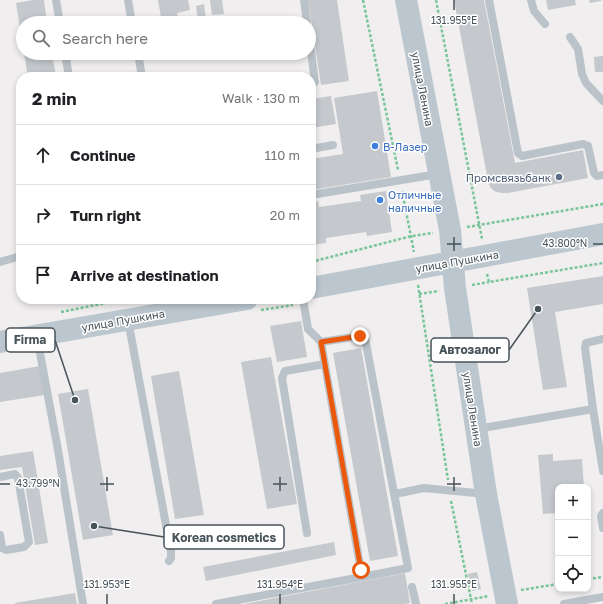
<!DOCTYPE html>
<meta charset="utf-8">
<style>
body{margin:0;font-family:"Golos Text",sans-serif;background:#f6f6f6;color:#202124}
.controls{position:absolute;right:12px;bottom:12px;display:grid;overflow:hidden;border-radius:8px;box-shadow:0 2px 6px #0003}
.controls button{width:36px;height:36px;display:grid;place-items:center;padding:0;border:0;border-bottom:1px solid #e0e0e0;background:#fff;color:#202124;font:20px sans-serif}
.stop{position:absolute;width:12px;height:12px;margin:-9px;border:3px solid #ea580c;border-radius:50%;background:#fff}
.stop.end{background:#ea580c;border-color:#fff;box-shadow:0 1px 4px #0008}
.list{margin:0;padding:0;list-style:none}
h2{display:flex;justify-content:space-between;align-items:center;height:52px;margin:0;padding:0 16px;font-size:17px}
h2 small{font-size:13px;font-weight:400;color:#757577}
.list li{display:grid;grid-template-columns:26px 1fr auto;gap:12px;align-items:center;box-sizing:border-box;height:60px;padding:0 16px;border-top:1px solid #e0e0e0}
.list b{display:block;font-size:15px;white-space:nowrap}
.list em{font-size:13px;font-style:normal;color:#757577}
.icon{flex:none;width:22px;height:22px;fill:none;stroke:currentColor;stroke-width:2;stroke-linecap:round;stroke-linejoin:round}
.map{position:relative;flex:none;width:603px;height:604px;overflow:hidden}
.search{position:absolute;background:#fff;box-shadow:0 2px 6px #0003;left:16px;top:16px;width:300px;height:44px;display:flex;align-items:center;gap:10px;box-sizing:border-box;padding:0 14px;border-radius:22px;color:#757577;font-size:15px}
.panel{position:absolute;background:#fff;box-shadow:0 2px 6px #0003;left:16px;top:72px;width:300px;height:232px;border-radius:16px}
.map>svg:first-child{display:block}
</style>
<div class="map">
<svg width="603" height="604" viewBox="0 0 603 604">
<rect width="100%" height="100%" fill="#f0eeee"/>
<path fill="#c5c9cd" d="M33,0H44L47,23H23L22,40L16,3Z
M158,0H188L190,10L177,13L179,23H162Z
M210,0H222L224,14L212,15Z
M308,0H337L349,81L321,85Z
M454,0H484L515,163L583,150L588,178L508,193H501L494,191L490,187L488,181Z
M546,0H575L576,5L548,10Z
M589,0H601V1L590,3Z
M204,4L206,20L198,21L196,6Z
M24,53H52L56,77H28Z
M603,56V72H595L594,57Z
M377,91L391,177L311,190V159L343,154L334,98Z
M331,96L336,124L311,128V99Z
M386,191L392,232L367,236L366,232L326,238V243L311,245V202L318,201L319,207L361,201L360,195Z
M603,276V304L555,312L567,387L543,390L527,288Z
M301,321L307,357L277,362L270,326Z
M361,348L398,556L370,561L333,353Z
M271,357L297,504L267,509L241,362Z
M40,366L45,395L0,402V373Z
M179,371L204,515L175,519L151,376Z
M88,389L113,535L83,540L58,394Z
M33,451L48,543L35,545L22,467L0,470V456Z
M553,454V461L582,459L584,487H558V513L543,514L538,455Z
M334,542L336,555L206,581L203,567Z
M477,572L481,589L472,591L468,574Z
M405,573L410,603L404,604H244Z
M75,593L77,604H15V603Z"/>
<g fill="none" stroke-linecap="round" stroke-linejoin="round">
<path stroke="#7ac599" stroke-width="2.5" stroke-dasharray="3 2" stroke-linecap="butt" d="M363,0L398,170
M436,0L482,239
M402,191L414,252
M467,227L603,204
M311,262L412,236L433,233
M487,274L489,282L603,263
M418,285L448,480
M472,285L489,282
M419,294L439,291
M261,310L293,305
M61,312L125,299
M451,501L472,604
M588,579L603,577
M521,590L558,584
M445,604L489,596"/>
<path stroke="#bac3c9" stroke-width="8" d="M56,0L60,23
M128,0L132,23
M304,0L307,23
M489,0L518,153L522,156L583,144L588,146L594,173L597,176L603,175
M531,0L534,11L545,24
M309,36L315,82L311,85
M570,37L578,49L582,74L586,83L603,101
M65,53L69,77
M138,53L142,77
M311,149L333,145
M311,195L438,174
M0,262L21,256
M303,299L308,329L321,342L361,571L363,575L367,576L408,568L365,338L360,336L321,342
M128,320L171,552V558L169,561
M37,337L58,450L83,604
M593,409L603,471
M477,429L593,409L585,348L586,343L603,339
M0,477L15,474L18,478L29,542L24,547L6,550L2,548L0,535
M395,494L424,488L486,494
M603,513L601,516L603,528
M307,533L282,378L285,371L325,364
M412,587L416,604
M216,604L367,576
M564,604L603,597"/>
<path stroke="#bbc6ce" stroke-width="22" d="M406,0L450,230L455,288L486,494L507,604
M311,288L603,234
M0,342L247,299"/>
</g>
<g fill="none" stroke-linecap="round" stroke-linejoin="round">
<path stroke="#ea580c" stroke-width="5" d="M360,336L321,342L361,570"/>
</g>
<path fill="none" stroke="#475359" stroke-width="1.5" d="M454,0V10M454,237V251M447,244H461M593,244H603M107,477V491M280,477V491M454,477V491M0,484H10M100,484H114M273,484H287M447,484H461M107,594V604M280,594V604M454,594V604"/>
<g fill="#3f7fe0" stroke="#fff" stroke-width="1.5">
<circle cx="375" cy="146" r="4"/>
<circle cx="380" cy="200" r="4"/>
</g>
<circle fill="#5c6f8a" stroke="#fff" stroke-width="1.5" cx="559" cy="177" r="4"/>
<g text-anchor="middle" dominant-baseline="central" stroke-width="3" stroke-linejoin="round" paint-order="stroke">
<g font-size="11" fill="#475359" stroke="#fff">
<text transform="translate(423 89) rotate(79)">улица Ленина</text>
<text transform="translate(457 261) rotate(-10)">улица Пушкина</text>
<text transform="translate(123 320) rotate(-10)">улица Пушкина</text>
<text transform="translate(473 409) rotate(81)">улица Ленина</text>
</g>
<g font-size="11" fill="#366cbe" stroke="#fff" text-anchor="start">
<text x="383" y="146">В-Лазер</text>
<text x="388" y="194">Отличные<tspan x="388" dy="13">наличные</tspan></text>
</g>
<g font-size="11" fill="#4e5e75" stroke="#fff" text-anchor="end">
<text x="551" y="177">Промсвязьбанк</text>
</g>
</g>
<g font-size="10" text-anchor="middle" fill="#475359" stroke="#fff" stroke-width="3" stroke-linejoin="round" paint-order="stroke">
<text x="454" y="24">131.955°E</text>
<text x="565" y="247">43.800°N</text>
<text x="38" y="487">43.799°N</text>
<text x="107" y="588">131.953°E</text>
<text x="280" y="588">131.954°E</text>
<text x="454" y="588">131.955°E</text>
</g>
<path fill="none" stroke="#475359" stroke-width="1.5" d="M75 400L55 340M538 309L509 350M94 526L164 537"/>
<g fill="#475359" stroke="#fff" stroke-width="1.5">
<circle cx="75" cy="400" r="4"/>
<circle cx="538" cy="309" r="4"/>
<circle cx="94" cy="526" r="4"/>
</g>
<g fill="#fff" stroke="#475359" stroke-width="1.5">
<rect x="6" y="328" width="49" height="24" rx="4"/>
<rect x="431" y="338" width="78" height="24" rx="4"/>
<rect x="164" y="525" width="120" height="24" rx="4"/>
</g>
<g font-size="12" text-anchor="middle" font-weight="bold" fill="#475359">
<text x="30" y="344">Firma</text>
<text x="470" y="354">Автозалог</text>
<text x="224" y="542">Korean cosmetics</text>
</g>
</svg>
<div class="controls">
<button>+</button>
<button>−</button>
<button><svg class="icon" aria-label="locate" viewBox="0 0 24 24"><circle cx="12" cy="12" r="6"/><path d="M12 2v4M12 18v4M2 12h4M18 12h4"/></svg></button>
</div>
<div class="stop" style="left:361px;top:570px"></div>
<div class="stop end" style="left:360px;top:336px"></div>
<div class="search"><svg class="icon" aria-label="search" viewBox="0 0 24 24"><circle cx="10" cy="10" r="6"/><path d="M15 15l6 6"/></svg>Search here</div>
<section class="panel">
<h2>2 min<small>Walk · 130 m</small></h2>
<ul class="list">
<li><svg class="icon" aria-label="ahead" viewBox="0 0 24 24"><path d="M12 20V5M6 11l6-6 6 6"/></svg><div><b>Continue</b></div><em>110 m</em></li>
<li><svg class="icon" aria-label="right" viewBox="0 0 24 24"><path d="M7 20v-9h11M14 6l5 5-5 5"/></svg><div><b>Turn right</b></div><em>20 m</em></li>
<li><svg class="icon" aria-label="arrive" viewBox="0 0 24 24"><path d="M6 21V4h12l-3 4 3 4H6"/></svg><div><b>Arrive at destination</b></div></li>
</ul>
</section>
</div>
